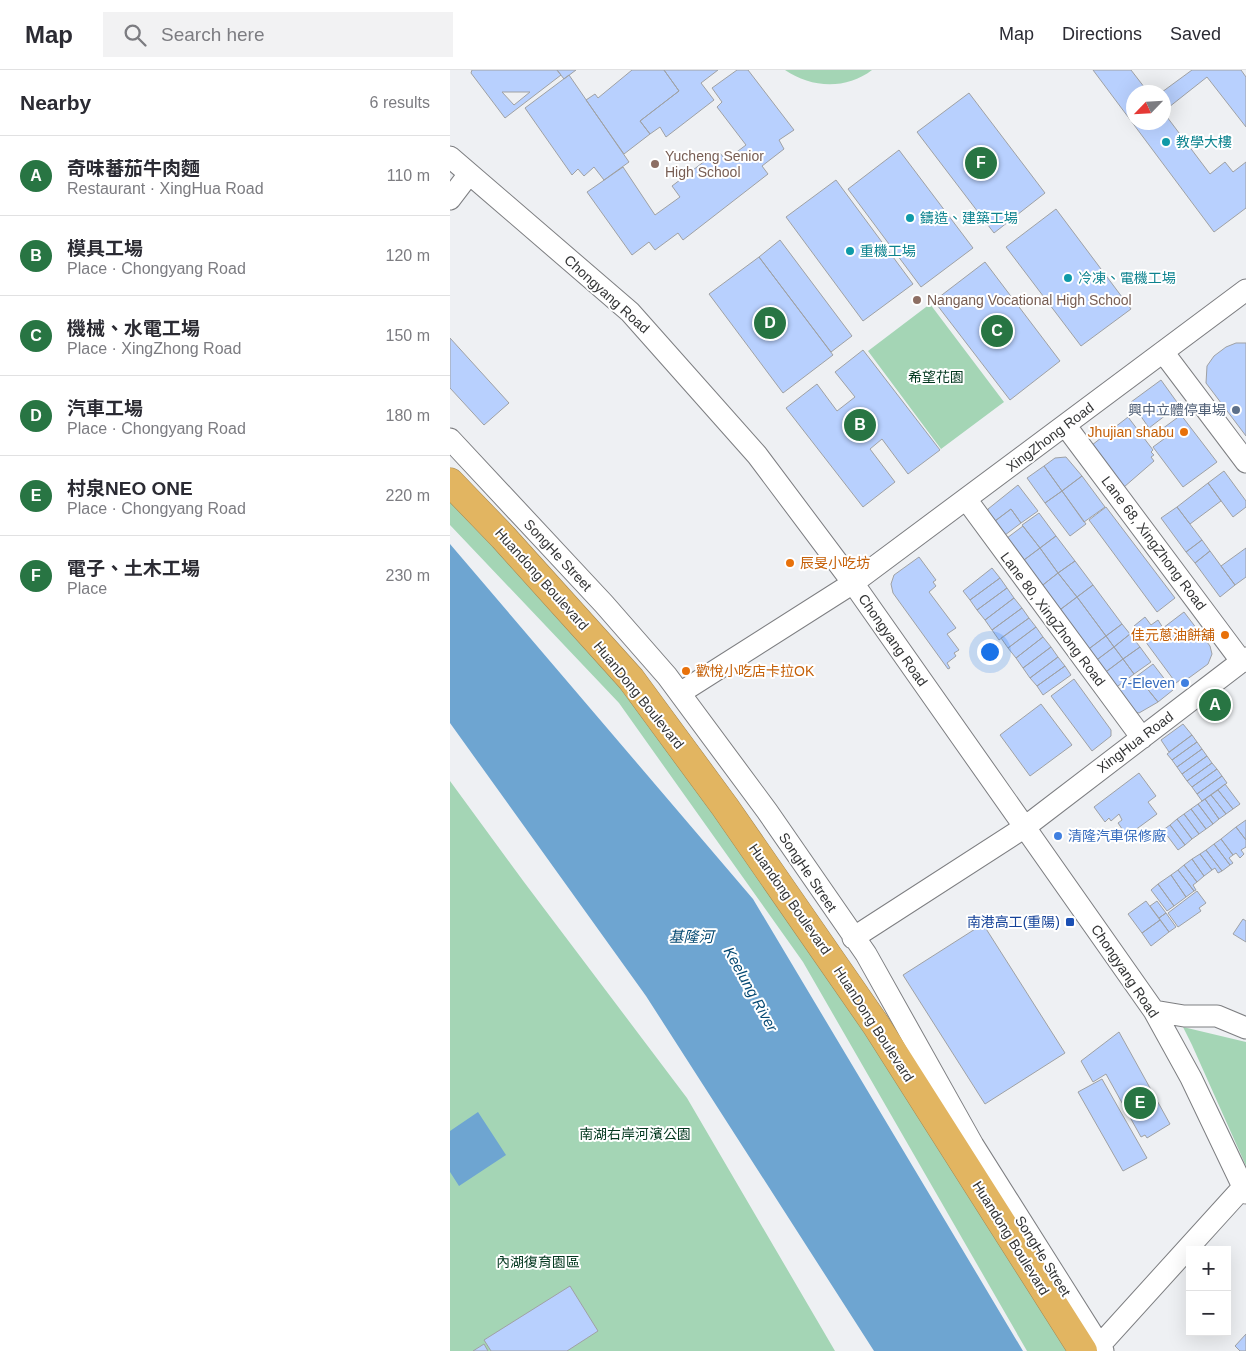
<!DOCTYPE html>
<meta charset="utf-8">
<style>
body{margin:0;font-family:Arial,"Noto Sans TC",sans-serif;background:#f2f2f3;color:#2b2b33}
.controls{position:absolute;right:15px;bottom:15px;display:grid;overflow:hidden;border-radius:0px;box-shadow:0 5px 20px #0002}
.controls button{width:45px;height:45px;display:grid;place-items:center;padding:0;border:0;border-bottom:1px solid #e1e1e2;background:#fff;color:#2b2b33;font:25px sans-serif}
.compass{position:absolute;left:676px;top:15px;width:45px;height:45px;border-radius:50%;background:#fff;box-shadow:0 5px 20px #0002;rotate:245deg}
.you{position:absolute;left:539px;top:581px;width:18px;height:18px;margin:-12px;border:4px solid #fff;border-radius:50%;background:#1a73e8;box-shadow:0 0 0 8px #1a73e833}
.badge{display:grid;place-items:center;width:32px;height:32px;border-radius:50%;background:#287543;color:#fff;font-size:16px;font-weight:700}
.pin{position:absolute;translate:-50% -50%;border:2px solid #fff;box-shadow:0 1px 5px #0006}
.list{margin:0;padding:0;list-style:none}
h2{display:flex;justify-content:space-between;align-items:center;height:65px;margin:0;padding:0 20px;font-size:21px}
h2 small{font-size:16px;font-weight:400;color:#7c7c81}
.list li{display:grid;grid-template-columns:32px 1fr auto;gap:15px;align-items:center;box-sizing:border-box;height:80px;padding:0 20px;border-top:1px solid #e1e1e2}
.list b{display:block;font-size:19px;white-space:nowrap}
.list p{margin:0;font-size:16px;white-space:nowrap;color:#7c7c81}
.list em{font-size:16px;font-style:normal;color:#7c7c81}
.icon{flex:none;width:28px;height:28px;fill:none;stroke:currentColor;stroke-width:2;stroke-linecap:round;stroke-linejoin:round}
.map{position:relative;flex:none;width:796px;height:1281px;overflow:hidden}
header{display:flex;align-items:center;gap:30px;box-sizing:border-box;height:70px;padding:0 25px;background:#fff;border-bottom:1px solid #e1e1e2}
header strong{font-size:24px}
nav{display:flex;gap:28px;margin-inline-start:auto;font-size:18px}
.search{width:350px;height:45px;background:#f2f2f3;display:flex;align-items:center;gap:12px;box-sizing:border-box;padding:0 18px;border-radius:0px;color:#7c7c81;font-size:19px}
main{display:flex}
aside{flex:1;background:#fff}
.map>svg:first-child{display:block}
</style>
<header>
<strong>Map</strong>
<div class="search"><svg class="icon" aria-label="search" viewBox="0 0 24 24"><circle cx="10" cy="10" r="6"/><path d="M15 15l6 6"/></svg>Search here</div>
<nav><a>Map</a><a>Directions</a><a>Saved</a></nav>
</header>
<main>
<aside>
<h2>Nearby<small>6 results</small></h2>
<ul class="list">
<li><span class="badge">A</span><div><b>奇味蕃茄牛肉麵</b><p>Restaurant · XingHua Road</p></div><em>110 m</em></li>
<li><span class="badge">B</span><div><b>模具工場</b><p>Place · Chongyang Road</p></div><em>120 m</em></li>
<li><span class="badge">C</span><div><b>機械、水電工場</b><p>Place · XingZhong Road</p></div><em>150 m</em></li>
<li><span class="badge">D</span><div><b>汽車工場</b><p>Place · Chongyang Road</p></div><em>180 m</em></li>
<li><span class="badge">E</span><div><b>村泉NEO ONE</b><p>Place · Chongyang Road</p></div><em>220 m</em></li>
<li><span class="badge">F</span><div><b>電子、土木工場</b><p>Place</p></div><em>230 m</em></li>
</ul>
</aside>
<div class="map">
<svg width="796" height="1281" viewBox="0 0 796 1281">
<rect width="100%" height="100%" fill="#eef0f3"/>
<path fill="#a4d5b5" d="M335,0H422C396,20 361,18 335,0Z
M480,234L554,332L491,379L418,281Z
M0,420L270,725L630,1281H577L353,892L169,633L0,455Z
M0,711L74,812L237,1028L385,1281H0Z
M733,957L796,972V1096L742,975Z"/>
<path fill="#6ea5d1" d="M0,474L303,829L573,1281H424L196,926L0,653Z
M28,1042L56,1085L9,1116L0,1102V1061Z"/>
<path fill="#b8d0fe" stroke="#9fa1a4" fill-rule="evenodd" d="M22,0H107L111,5L55,48L21,3ZM52,22H80L64,35Z
M107,0H126L114,9Z
M182,0H214L229,21L190,51L200,64L174,84L136,30L145,24L148,28Z
M214,0H268L251,13L264,30L216,67L210,57L200,64L190,51L229,21Z
M287,0H298L344,60L329,70L334,79L312,96L318,104L233,170L228,163L205,180L199,172L182,185L137,122L173,97L205,145L230,127L222,116L268,81L276,90L296,75L267,37L272,32L262,18Z
M643,0H681L698,22H684V52H714V43L760,104L775,92L783,102L796,92V138L764,162Z
M742,0H791L796,7V57L757,7L714,41L712,22Z
M119,5L179,92L154,110L144,97L134,106L128,99L122,105L75,38Z
M519,23L595,123L544,163L467,62Z
M449,80L523,178L471,217L398,119Z
M386,110L463,214L413,251L336,147Z
M606,139L681,239L631,276L556,177Z
M330,170L402,266L381,282L309,187Z
M309,187L383,285L333,323L259,224Z
M535,192L610,291L560,330L484,231Z
M0,268L59,333L34,355L0,318Z
M786,273H796V366L756,313L757,296L764,286L776,277Z
M413,280L490,380L458,404L432,369L420,379L445,412L413,437L336,338L367,314L387,341L405,327L385,302Z
M711,310L729,335L699,358L681,332Z
M731,345L767,392L733,417L703,377L718,366L712,359Z
M678,347L703,380L701,382L704,385L701,387L704,391L674,417L642,375Z
M616,387L632,406L612,421L594,396L605,388Z
M594,396L612,421L595,433L577,408Z
M774,401L796,431V437L783,447L758,413Z
M632,406L655,437L634,452L612,421Z
M758,413L771,431L740,454L727,437Z
M568,415L588,441L571,453L561,439L541,454L537,444L538,439Z
M612,421L636,454L620,466L595,433Z
M656,437L725,528L707,542L639,450Z
M727,437L752,470L736,482L711,448Z
M561,439L571,453L551,468L541,454Z
M589,443L606,466L590,478L572,455Z
M573,456L590,478L570,493L553,471Z
M606,466L625,491L608,503L590,478Z
M752,470L760,481L745,493L736,482Z
M590,478L608,503L589,518L570,493Z
M796,478V507L785,515L771,496Z
M760,481L785,515L770,527L745,493Z
M469,487L486,510L483,512L486,516L479,522L506,558L497,564L509,580L504,583L506,586L497,593L500,598L498,599L443,523L441,514L444,505Z
M625,491L643,515L627,527L608,503Z
M542,498L550,508L520,530L513,521Z
M608,503L627,527L607,542L589,518Z
M550,508L557,518L527,540L520,530Z
M643,515L672,554L656,566L627,527Z
M557,518L564,528L535,550L527,540Z
M627,527L656,566L636,581L607,542Z
M564,528L572,538L542,560L535,550Z
M572,538L579,548L549,570L542,560Z
M734,542L760,576L762,584L758,594L736,610L734,607L726,613L684,556L695,547L701,555L708,550L713,558Z
M579,548L586,557L558,578L551,568Z
M672,554L680,564L664,577L656,566Z
M586,557L593,567L566,588L558,578Z
M680,564L690,577L673,589L664,577Z
M656,566L664,577L644,592L636,581Z
M593,567L601,577L573,598L566,588Z
M601,577L608,587L580,608L573,598Z
M664,577L673,589L653,604L644,592Z
M690,577L701,592L684,604L673,589Z
M608,587L615,596L587,616L580,608Z
M673,589L684,604L664,619L653,604Z
M703,594L723,620L708,632L687,606Z
M615,596L621,605L593,625L587,616Z
M687,606L708,632L689,643L685,642L667,621Z
M624,609L661,660V666L642,681L601,626Z
M591,634L622,675L580,706L550,665Z
M733,654L742,665L719,682L711,670Z
M742,665L747,672L722,690L717,684Z
M747,672L752,679L727,697L722,690Z
M752,679L757,686L732,704L727,697Z
M757,686L762,693L737,711L732,704Z
M762,693L767,699L742,717L737,711Z
M767,699L772,706L747,724L742,717Z
M689,703L706,726L698,732L707,744L677,766L668,753L672,750L669,744L661,751L659,748L655,752L644,737Z
M772,706L777,713L752,731L747,724Z
M775,714L790,734L783,739L768,720Z
M768,720L783,739L776,744L761,725Z
M761,725L776,744L769,749L755,729Z
M755,729L769,749L763,754L748,734Z
M748,734L763,754L756,759L741,739Z
M741,739L756,759L749,764L734,744Z
M734,744L749,764L742,769L727,749Z
M727,749L742,769L735,775L720,755Z
M796,750V770L786,757Z
M720,755L735,775L728,780L713,760Z
M786,757L796,770V777L791,780L794,784L790,788L786,783L783,785L771,769Z
M771,769L783,785L779,788L783,793L780,795L764,774Z
M764,774L780,795L772,801L756,780Z
M756,780L772,801L768,803L765,798L762,800L750,784Z
M750,784L762,800L754,806L742,789Z
M742,789L754,806L747,812L734,795Z
M734,795L747,812L743,815L746,820L744,821L728,800Z
M728,800L744,821L736,827L721,805Z
M721,805L736,827L724,836L708,814Z
M708,814L724,836L717,841L701,820Z
M747,821L756,833L749,838L751,841L728,857L718,843Z
M696,831L710,850L692,863L678,844Z
M707,831L716,843L709,848L700,836Z
M716,843L726,857L719,862L709,848Z
M793,849L796,851V872L783,864Z
M710,850L719,862L701,876L692,863Z
M533,854L615,983L535,1034L453,905Z
M669,962L720,1054L697,1068L695,1065L691,1067L656,1004L643,1012L631,991Z
M652,1009L697,1088L673,1101L628,1022Z
M120,1216L148,1261L117,1281H41L34,1270Z
M796,1264V1281H790L785,1276Z
M34,1274L38,1281H23Z"/>
<g fill="none" stroke-linecap="round" stroke-linejoin="round">
<g stroke="#7d7e81" stroke-width="23">
<path id="minor" d="M0,87L180,242L307,385L403,513L704,941L741,1008L796,1123
M0,129L19,104
M713,282L796,392
M615,355L792,592
M0,369L154,534L217,606L317,741L416,884L523,1075L653,1281
M516,429L692,668
M230,623L403,513L796,220
M403,868L575,757L796,588
M704,941L734,946H767L796,958
M650,1275L796,1114"/>
</g>
<g stroke="#a58852" stroke-width="29">
<path id="highway" d="M0,412L53,467L181,609L275,737L426,955L633,1281"/>
</g>
<use href="#minor" stroke="#fff" stroke-width="21"/>
<use href="#highway" stroke="#e2b561" stroke-width="28"/>
</g>
<g fill="#0f9aa8" stroke="#fff" stroke-width="2">
<circle cx="716" cy="72" r="5"/>
<circle cx="460" cy="148" r="5"/>
<circle cx="400" cy="181" r="5"/>
<circle cx="618" cy="208" r="5"/>
</g>
<g fill="#8d6e63" stroke="#fff" stroke-width="2">
<circle cx="205" cy="94" r="5"/>
<circle cx="467" cy="230" r="5"/>
</g>
<circle fill="#5c6f8a" stroke="#fff" stroke-width="2" cx="786" cy="340" r="5"/>
<g fill="#e8710a" stroke="#fff" stroke-width="2">
<circle cx="734" cy="362" r="5"/>
<circle cx="340" cy="493" r="5"/>
<circle cx="775" cy="565" r="5"/>
<circle cx="236" cy="601" r="5"/>
</g>
<g fill="#3f7fe0" stroke="#fff" stroke-width="2">
<circle cx="735" cy="613" r="5"/>
<circle cx="608" cy="766" r="5"/>
</g>
<rect fill="#1a4fb4" stroke="#fff" stroke-width="2" x="615" y="847" width="10" height="10" rx="2.5"/>
<g text-anchor="middle" dominant-baseline="central" stroke-width="4" stroke-linejoin="round" paint-order="stroke">
<g font-size="14" fill="#0d838f" stroke="#fff" text-anchor="start">
<text x="726" y="72">教學大樓</text>
<text x="470" y="148">鑄造、建築工場</text>
<text x="410" y="181">重機工場</text>
<text x="628" y="208">冷凍、電機工場</text>
</g>
<g font-size="14" fill="#785e54" stroke="#fff" text-anchor="start">
<text x="215" y="86">Yucheng Senior<tspan x="215" dy="16">High School</tspan></text>
<text x="477" y="230">Nangang Vocational High School</text>
</g>
<g font-size="14" fill="#333435" stroke="#fff">
<text transform="translate(157 224) rotate(42)">Chongyang Road</text>
<text transform="translate(600 367) rotate(-37)">XingZhong Road</text>
<text transform="translate(704 473) rotate(53)">Lane 68, XingZhong Road</text>
<text transform="translate(108 485) rotate(47)">SongHe Street</text>
<text transform="translate(92 509) rotate(48)">Huandong Boulevard</text>
<text transform="translate(603 549) rotate(53)">Lane 80, XingZhong Road</text>
<text transform="translate(443 570) rotate(55)">Chongyang Road</text>
<text transform="translate(189 625) rotate(51)">HuanDong Boulevard</text>
<text transform="translate(685 672) rotate(-37)">XingHua Road</text>
<text transform="translate(358 802) rotate(56)">SongHe Street</text>
<text transform="translate(340 829) rotate(55)">Huandong Boulevard</text>
<text transform="translate(675 901) rotate(56)">Chongyang Road</text>
<text transform="translate(424 954) rotate(57)">HuanDong Boulevard</text>
<text transform="translate(561 1168) rotate(58)">Huandong Boulevard</text>
<text transform="translate(593 1186) rotate(58)">SongHe Street</text>
</g>
<g font-size="14" fill="#02371e" stroke="#fff">
<text x="486" y="307">希望花園</text>
<text x="185" y="1064">南湖右岸河濱公園</text>
<text x="88" y="1192">內湖復育園區</text>
</g>
<g font-size="14" fill="#4e5e75" stroke="#fff" text-anchor="end">
<text x="776" y="340">興中立體停車場</text>
</g>
<g font-size="14" fill="#c56008" stroke="#fff" text-anchor="end">
<text x="724" y="362">Jhujian shabu</text>
<text x="350" y="493" text-anchor="start">辰旻小吃坊</text>
<text x="765" y="565">佳元蔥油餅舖</text>
<text x="246" y="601" text-anchor="start">歡悅小吃店卡拉OK</text>
</g>
<g font-size="14" fill="#366cbe" stroke="#fff" text-anchor="end">
<text x="725" y="613">7-Eleven</text>
<text x="618" y="766" text-anchor="start">清隆汽車保修廠</text>
</g>
<g font-size="14" fill="#164399" stroke="#fff" text-anchor="end">
<text x="610" y="852">南港高工(重陽)</text>
</g>
<g font-size="15" font-style="italic" fill="#054973" stroke="#fff">
<text x="241" y="866">基隆河</text>
<text transform="translate(301 919) rotate(61)">Keelung River</text>
</g>
</g>
</svg>
<div class="controls">
<button>+</button>
<button>−</button>
</div>
<svg class="compass" viewBox="-18 -18 36 36"><path d="M0-13l5 13h-10z" fill="#e53935"/><path d="M0 13l5-13h-10z" fill="#7c7c81"/></svg>
<div class="you"></div>
<div class="pin badge" style="left:765px;top:635px">A</div>
<div class="pin badge" style="left:410px;top:355px">B</div>
<div class="pin badge" style="left:547px;top:261px">C</div>
<div class="pin badge" style="left:320px;top:253px">D</div>
<div class="pin badge" style="left:690px;top:1033px">E</div>
<div class="pin badge" style="left:531px;top:93px">F</div>
</div>
</main>
